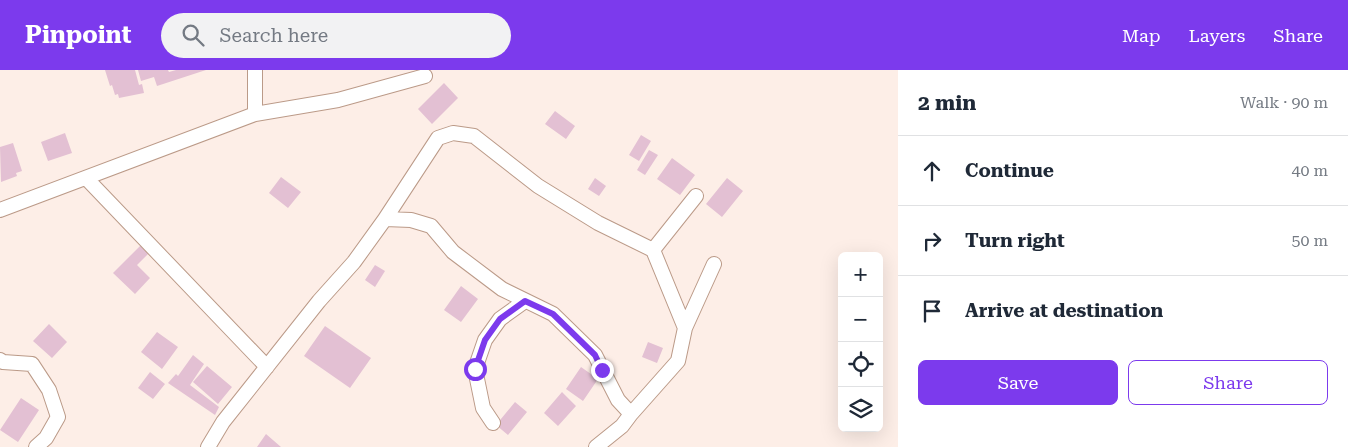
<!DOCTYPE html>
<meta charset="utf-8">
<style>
body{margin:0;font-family:"Roboto Serif",serif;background:#f2f2f3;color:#1f2937}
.controls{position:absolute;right:15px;bottom:15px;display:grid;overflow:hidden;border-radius:8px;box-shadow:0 5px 20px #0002}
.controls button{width:45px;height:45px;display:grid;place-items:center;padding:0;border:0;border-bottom:1px solid #e0e1e3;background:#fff;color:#1f2937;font:25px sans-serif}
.stop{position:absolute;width:15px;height:15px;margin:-11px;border:4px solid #7c3aed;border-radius:50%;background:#fff}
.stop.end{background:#7c3aed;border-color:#fff;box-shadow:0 1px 5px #0008}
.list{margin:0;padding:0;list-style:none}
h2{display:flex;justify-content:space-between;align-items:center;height:65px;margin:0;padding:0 20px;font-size:21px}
h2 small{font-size:16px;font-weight:400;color:#747a83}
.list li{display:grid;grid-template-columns:32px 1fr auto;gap:15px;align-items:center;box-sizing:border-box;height:70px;padding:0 20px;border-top:1px solid #e0e1e3}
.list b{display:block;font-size:19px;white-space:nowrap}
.list em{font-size:16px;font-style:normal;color:#747a83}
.actions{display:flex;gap:10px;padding:15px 20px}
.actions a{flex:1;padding:11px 0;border:1px solid #7c3aed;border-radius:8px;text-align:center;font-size:18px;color:#7c3aed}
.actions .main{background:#7c3aed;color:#fff}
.icon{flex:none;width:28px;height:28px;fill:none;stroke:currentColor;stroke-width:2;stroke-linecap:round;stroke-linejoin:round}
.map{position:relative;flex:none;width:898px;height:377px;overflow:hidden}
header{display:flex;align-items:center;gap:30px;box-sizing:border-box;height:70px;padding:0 25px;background:#7c3aed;color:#fff}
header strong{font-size:24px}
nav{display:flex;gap:28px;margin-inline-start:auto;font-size:18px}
.search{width:350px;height:45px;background:#f2f2f3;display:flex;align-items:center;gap:12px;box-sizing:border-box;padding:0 18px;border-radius:28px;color:#747a83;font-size:19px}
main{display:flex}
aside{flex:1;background:#fff}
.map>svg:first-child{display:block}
</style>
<header>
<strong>Pinpoint</strong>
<div class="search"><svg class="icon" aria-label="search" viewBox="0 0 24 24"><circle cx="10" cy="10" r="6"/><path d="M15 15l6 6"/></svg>Search here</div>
<nav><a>Map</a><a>Layers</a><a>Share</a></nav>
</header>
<main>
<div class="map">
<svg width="898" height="377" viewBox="0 0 898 377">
<rect width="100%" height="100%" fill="#fdeee7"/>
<path fill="#e3c0d3" d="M105,0H135L139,15L142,14L144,23L119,28L118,24L115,25L112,15L110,16Z
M138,0H168L169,2L176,0H206L157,16L154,7L141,11Z
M444,13L458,28L432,54L418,39Z
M555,41L575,56L566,69L545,54Z
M65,63L72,83L48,91L41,72Z
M641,65L651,71L639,91L629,85Z
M13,73L22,101L16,103L17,106L1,112L0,77Z
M649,80L658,85L645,105L637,100Z
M672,88L695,105L680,125L657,109Z
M281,107L301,122L288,138L269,123Z
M595,108L606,116L599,126L588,119Z
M727,108L743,121L722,147L706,134Z
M142,174L150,182L137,195L150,208L135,224L113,203Z
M375,195L385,201L375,217L365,210Z
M461,216L478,229L461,252L444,240Z
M49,254L67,272L52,288L33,271Z
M325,256L371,288L350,318L304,286Z
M157,262L178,277L162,299L141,282Z
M648,272L663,278L657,293L642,287Z
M193,285L204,294L190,315L219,337L215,345L168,313L176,304L178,306Z
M207,296L232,317L218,334L193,312Z
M581,297L598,309L583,331L566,319Z
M150,302L165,314L153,329L138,318Z
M562,322L576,336L558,356L544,343Z
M21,328L39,340L18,372L0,360Z
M515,332L527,342L508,365L496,355Z
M266,364L281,377H257Z"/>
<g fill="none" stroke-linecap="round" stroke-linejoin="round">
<g stroke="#bb9a88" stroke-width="16">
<path id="minor" d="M255,44V0
M86,108L267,297
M0,140L255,44L338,30L425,6
M385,149L438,68L453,63L474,66L538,116L598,153L653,180L696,126
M653,180L685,258
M0,290L3,292L32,294L49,320L58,347L46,368L36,377
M631,344L678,291L685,258L714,194
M493,353L483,338L475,299L485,270L500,249L525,231
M208,377L223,352L319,231L354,192L385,149L411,150L431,156L453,182L502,219L553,244L595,285L618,330L631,344L622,356L596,377"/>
</g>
<use href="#minor" stroke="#fff" stroke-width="14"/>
</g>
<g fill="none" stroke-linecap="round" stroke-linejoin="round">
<path stroke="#7c3aed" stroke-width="6" d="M475,299L485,270L500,249L525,231L553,244L595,285L602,300"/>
</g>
</svg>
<div class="controls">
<button>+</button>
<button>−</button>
<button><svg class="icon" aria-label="locate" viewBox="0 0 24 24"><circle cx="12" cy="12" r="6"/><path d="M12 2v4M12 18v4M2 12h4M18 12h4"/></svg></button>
<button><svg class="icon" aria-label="layers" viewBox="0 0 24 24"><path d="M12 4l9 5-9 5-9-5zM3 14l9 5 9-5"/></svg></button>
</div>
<div class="stop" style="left:475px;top:299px"></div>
<div class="stop end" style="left:602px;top:300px"></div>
</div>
<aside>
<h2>2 min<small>Walk · 90 m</small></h2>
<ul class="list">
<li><svg class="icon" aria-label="ahead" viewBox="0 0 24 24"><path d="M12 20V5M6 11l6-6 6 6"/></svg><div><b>Continue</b></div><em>40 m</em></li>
<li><svg class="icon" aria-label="right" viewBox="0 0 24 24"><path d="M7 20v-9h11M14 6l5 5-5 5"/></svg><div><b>Turn right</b></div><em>50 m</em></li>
<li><svg class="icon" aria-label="arrive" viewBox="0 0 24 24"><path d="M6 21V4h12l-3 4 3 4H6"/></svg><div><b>Arrive at destination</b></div></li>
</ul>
<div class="actions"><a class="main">Save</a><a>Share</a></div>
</aside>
</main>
